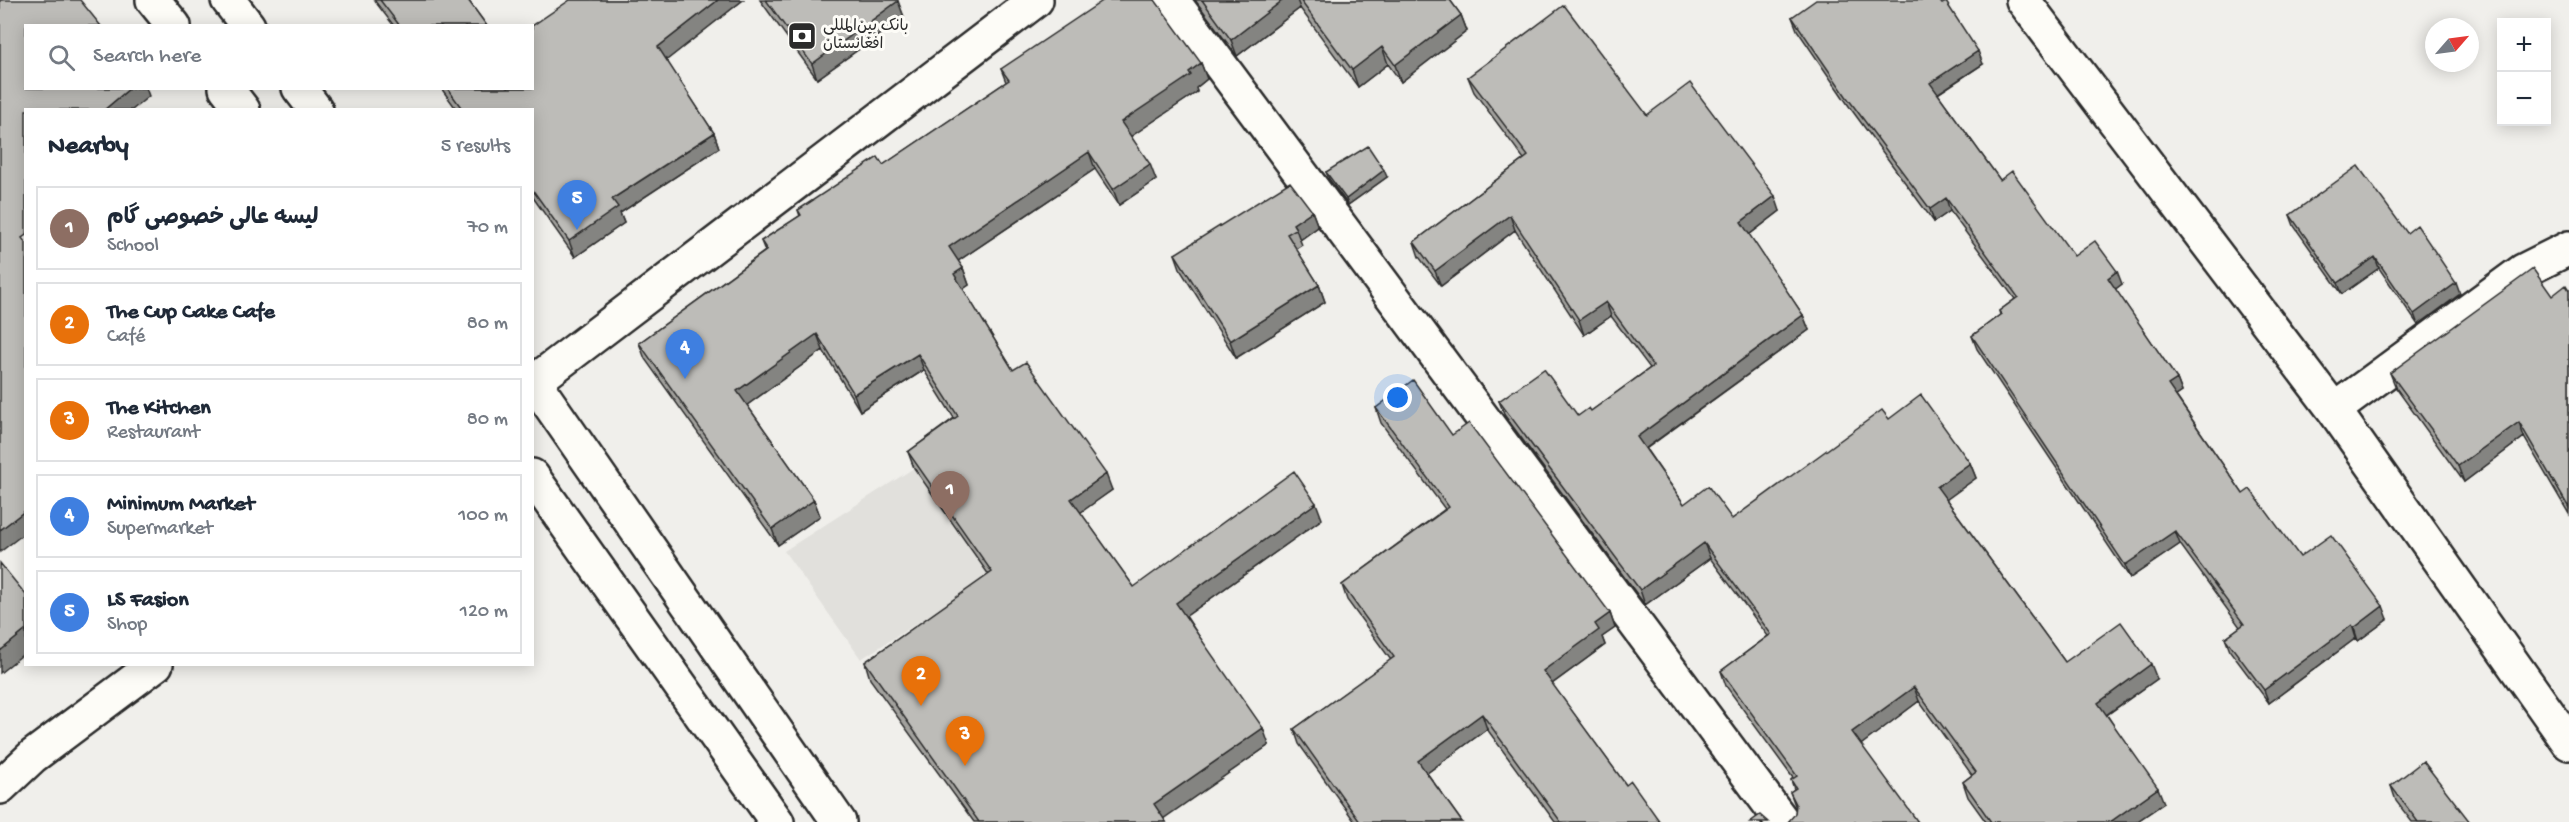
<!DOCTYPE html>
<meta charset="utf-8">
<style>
body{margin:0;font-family:"Gochi Hand","Playpen Sans Arabic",sans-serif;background:#f2f2f3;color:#1f2937}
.controls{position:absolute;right:18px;top:18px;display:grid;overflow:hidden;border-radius:0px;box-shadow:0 3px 15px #0003}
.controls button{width:54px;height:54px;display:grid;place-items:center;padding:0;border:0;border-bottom:2px solid #e0e1e3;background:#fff;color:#1f2937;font:30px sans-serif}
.compass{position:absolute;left:2425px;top:18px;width:54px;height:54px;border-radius:50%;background:#fff;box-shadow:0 3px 15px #0003;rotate:62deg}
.you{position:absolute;left:1398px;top:398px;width:21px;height:21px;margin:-15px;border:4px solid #fff;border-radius:50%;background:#1a73e8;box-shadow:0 0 0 9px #1a73e833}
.badge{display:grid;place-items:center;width:39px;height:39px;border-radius:50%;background:#2b2b2b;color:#fff;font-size:20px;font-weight:700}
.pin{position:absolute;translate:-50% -50px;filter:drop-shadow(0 2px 3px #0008)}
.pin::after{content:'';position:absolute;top:32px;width:21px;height:18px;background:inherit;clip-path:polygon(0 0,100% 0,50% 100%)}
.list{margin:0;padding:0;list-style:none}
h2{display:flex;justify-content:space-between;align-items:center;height:78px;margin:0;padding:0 24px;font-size:26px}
h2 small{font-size:20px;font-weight:400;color:#747a83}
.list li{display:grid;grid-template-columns:39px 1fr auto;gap:18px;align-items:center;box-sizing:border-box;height:84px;margin:0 12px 12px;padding:0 12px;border:2px solid #e0e1e3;border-radius:0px}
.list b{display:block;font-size:22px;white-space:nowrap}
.list p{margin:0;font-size:20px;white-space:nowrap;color:#747a83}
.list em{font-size:20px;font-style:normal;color:#747a83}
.icon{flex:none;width:33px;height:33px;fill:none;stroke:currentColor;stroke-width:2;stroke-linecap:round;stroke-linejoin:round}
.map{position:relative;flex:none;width:2569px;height:822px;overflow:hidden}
.search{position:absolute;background:#fff;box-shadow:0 3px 15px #0003;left:24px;top:24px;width:510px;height:66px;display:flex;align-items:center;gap:15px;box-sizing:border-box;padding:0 21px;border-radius:0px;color:#747a83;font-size:22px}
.panel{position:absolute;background:#fff;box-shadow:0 3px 15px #0003;left:24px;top:108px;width:510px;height:558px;border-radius:0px}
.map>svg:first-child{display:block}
</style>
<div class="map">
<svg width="2569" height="822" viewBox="0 0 2569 822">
<rect width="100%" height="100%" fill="#f0efeb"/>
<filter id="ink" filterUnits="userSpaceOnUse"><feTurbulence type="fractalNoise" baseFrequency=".0167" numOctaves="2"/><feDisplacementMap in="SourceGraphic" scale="12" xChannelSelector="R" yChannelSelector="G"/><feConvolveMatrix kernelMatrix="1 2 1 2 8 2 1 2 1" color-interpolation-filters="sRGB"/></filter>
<g filter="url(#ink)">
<path fill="#e1e0dc" d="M1009,400L1055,411L1112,490L990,577L861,659L784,551L914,468Z"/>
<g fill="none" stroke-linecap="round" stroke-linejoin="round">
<g stroke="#2b2b2b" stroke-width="38">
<path id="minor" d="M1172,0L1783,822
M2023,0L2334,410L2569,743
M534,382L1036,0
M2334,410L2523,271L2569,248
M0,787L33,756L156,664"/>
</g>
<g stroke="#2b2b2b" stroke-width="38">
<path id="secondary" d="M153,0L174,26
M228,0L248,26
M226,88L243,110
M299,88L316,110
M532,379L839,822
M532,476L777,822"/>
</g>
<use href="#minor" stroke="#fdfcf7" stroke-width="33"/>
<use href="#secondary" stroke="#fdfcf7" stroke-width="33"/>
</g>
<path fill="#a3a29e" stroke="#2b2b2b" stroke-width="1.5" d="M374,0H468L487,26H394Z
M570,0H743L666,60L714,133L719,148L620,213L624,223L575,257L532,196V110H457L441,88H532Z
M760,0H897L904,17L817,79Z
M1195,0H1450L1461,15L1467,31L1401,82L1388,64L1358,87L1300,8L1237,56Z
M1792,17L1983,64L1938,94L2000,180L2074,256L2122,284L2115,289L2177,379L2182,392L2176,396L2243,494L2300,557L2388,619L2358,641L2356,638L2269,703L2230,651L2225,638L2240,627L2180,544L2130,578L1977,349L1972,336L2000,315L1999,311L2015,299L1950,211L1934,222L1851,109L1797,30Z
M1201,63L1207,79L1196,88L1197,92L1131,136L1156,180L1119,205L1095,169L958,261L963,268L969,285L963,289L1013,370L1112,490L1080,512L1134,587L1322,519L1186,616L1269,745L1163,818L1166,822H974L870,679L865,662L989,575L914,468L908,452L954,418L924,370L860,411L823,350L747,405L814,500L820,516L778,545L645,359L639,343L765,251L761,241L800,216L798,210L883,165L1006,82L1001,69Z
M1468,77L1647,115L1780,211L1749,235L1803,315L1809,330L1646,449L1684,504L1732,519L1889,419L1970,463L1976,478L1946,499L2065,662L2157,679L2107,715L2164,803L2136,822H1986L1968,797L1963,782L1972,775L1919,701L1861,744L1795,814L1796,808L1790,792L1794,789L1791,780L1793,778L1726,686L1721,671L1768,636L1710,558L1645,605L1505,416L1499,401L1578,416L1591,411L1650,368L1611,316L1584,335L1515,230L1441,286L1419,257L1414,242L1524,159L1474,92Z
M1326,172L1387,177L1348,205L1329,179Z
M1312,211L1318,227L1300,240L1302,245L1296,249L1319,285L1325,302L1236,358L1181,271L1175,254Z
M2290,215L2407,233L2460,294L2418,325L2379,268L2342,294L2294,226Z
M2569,290V514L2524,437L2464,482L2396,388L2390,373L2552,296Z
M1376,408L1452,435L1610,613L1615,628L1602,637L1605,645L1552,684L1626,785L1660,822H1555L1487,729L1427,773L1462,822H1355L1299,744L1294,729L1391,660L1347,600L1342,585L1445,509L1381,423Z
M2391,786L2470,822H2412L2396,801Z"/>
<path fill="#848481" stroke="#2b2b2b" stroke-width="1.5" d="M718,0H743L663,63L658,47Z
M1283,0H1297L1300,8L1237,56L1231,40Z
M898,1L904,17L817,79L812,64Z
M1461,15L1467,31L1401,82L1395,65Z
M1382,47L1388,64L1358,87L1352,70Z
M1978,51L1983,64L1934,96L1930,83Z
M1201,63L1207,79L1196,88L1197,92L1127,139L1121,122Z
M130,88H146L149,96L132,110H104Z
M714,133L719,148L620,213L624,223L575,257L569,241L612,199Z
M1089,152L1095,169L955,263L949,247Z
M1150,164L1156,180L1119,205L1113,189Z
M1384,170L1387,177L1348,205L1346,199Z
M1775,196L1780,211L1746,237L1741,222Z
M1946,198L1950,211L1934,222L1930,209Z
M1312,211L1318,227L1300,240L1296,229L1293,224Z
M1510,215L1515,230L1441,286L1435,271Z
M2375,257L2379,268L2342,294L2338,283Z
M963,268L969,285L960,291L954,274Z
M2117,271L2122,284L2113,291L2108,278Z
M2456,283L2460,294L2418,325L2414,314Z
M1319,285L1325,302L1236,358L1230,341Z
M1606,302L1611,316L1584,335L1579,320Z
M1803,315L1809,330L1642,451L1637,437Z
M817,334L823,350L743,408L737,391Z
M918,354L924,370L860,411L854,394Z
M2177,379L2182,392L2173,398L2168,385Z
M2519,422L2524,437L2464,482L2458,466Z
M1970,463L1976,478L1943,502L1937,487Z
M1106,474L1112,490L1077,515L1071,499Z
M814,500L820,516L778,545L772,529Z
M1316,503L1322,519L1182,619L1176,603Z
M26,510V532L0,552V530Z
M2175,531L2180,544L2130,578L2125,565Z
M1704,543L1710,558L1645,605L1640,590Z
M2383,606L2388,619L2358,641L2354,628Z
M1610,613L1615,628L1602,637L1605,645L1549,686L1543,671L1595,624Z
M2352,625L2356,638L2269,703L2264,690Z
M26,630V652L0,673V651Z
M2151,664L2157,679L2103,717L2098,703Z
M1914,687L1919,701L1858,747L1852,732Z
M1482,714L1487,729L1423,776L1418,761Z
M1263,728L1269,745L1160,821L1154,804Z
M2158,788L2164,803L2136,822H2110Z"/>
<path fill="#bdbcb8" stroke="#2b2b2b" stroke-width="1.5" d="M0,0H80L101,26H26V88H130L104,110H26V235L22,238L26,243V510L0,530Z
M380,0H468L487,26H400Z
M570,0H718L658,47L714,133L612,199L618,207L569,241L532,189V110H463L447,88H532V26Z
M766,0H897L898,1L812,64Z
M1104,0H1155L1201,63L1189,72L1191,75L1121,122L1150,164L1113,189L1089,152L949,247L963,268L954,274L1013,370L1026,362L1106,474L1071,499L1134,587L1294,471L1316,503L1176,603L1263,728L1154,804L1166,822H979L865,662L992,572L908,452L958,416L918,354L854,394L817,334L737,391L814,500L772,529L639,343L767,250L761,241L801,215L798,210L878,157L883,165L1009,80L1001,69Z
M1202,0H1283L1231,40Z
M1300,0H1450L1461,15L1395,65L1382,47L1352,70Z
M1816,0H1939L1942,4L1946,2L1978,51L1930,83L2000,180L2012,171L2074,256L2095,241L2117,271L2108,278L2177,379L2168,385L2243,494L2250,489L2300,557L2331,535L2383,606L2354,628L2352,625L2264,690L2225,638L2244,624L2175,531L2125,565L1972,336L2001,314L1999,311L2018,297L1946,198L1930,209L1846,96L1792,17Z
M1564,5L1647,115L1690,83L1775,196L1741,222L1803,315L1637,437L1684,504L1708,486L1732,519L1882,410L1889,419L1921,395L1970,463L1937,487L2065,662L2121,622L2151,664L2098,703L2158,788L2110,822H1991L1963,782L1976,772L1914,687L1852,732L1918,822H1788L1795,814L1796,804L1790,792L1796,788L1791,780L1797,776L1721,671L1771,634L1704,543L1640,590L1499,401L1544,369L1578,416L1589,408L1591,411L1653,366L1606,302L1579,320L1510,215L1435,271L1414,242L1528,156L1468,77Z
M1368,146L1384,170L1346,199L1326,172Z
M2358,166L2407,233L2417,225L2456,283L2414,314L2375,257L2338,283L2290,215Z
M1290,182L1312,211L1293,224L1296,229L1287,234L1319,285L1230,341L1175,254Z
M2533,269L2552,296L2566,285L2569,290V508L2519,422L2458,466L2390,373Z
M1413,380L1452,435L1469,423L1610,613L1595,624L1599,630L1543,671L1626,785L1631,781L1660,822H1561L1482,714L1418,761L1462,822H1360L1294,729L1394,657L1342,585L1449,507L1376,408Z
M0,563L26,595V630L0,651Z
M2423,761L2470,822H2418L2391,786Z
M1760,815L1768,822H1750Z"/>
</g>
<defs>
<g id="bank-square" transform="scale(1.5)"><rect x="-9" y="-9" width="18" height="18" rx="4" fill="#2b2b2b" stroke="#fdfcf7"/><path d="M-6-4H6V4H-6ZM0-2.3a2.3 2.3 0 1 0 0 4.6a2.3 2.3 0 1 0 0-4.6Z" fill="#fff"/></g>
</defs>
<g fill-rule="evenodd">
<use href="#bank-square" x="802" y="36"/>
</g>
<g text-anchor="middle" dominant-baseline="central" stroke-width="6" stroke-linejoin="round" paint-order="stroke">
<g font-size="16" fill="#2b2b2b" stroke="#fdfcf7" text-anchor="start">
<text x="823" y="27">بانک بین‌المللی<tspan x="823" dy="18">افغانستان</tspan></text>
</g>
</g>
</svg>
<div class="controls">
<button>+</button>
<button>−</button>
</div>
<svg class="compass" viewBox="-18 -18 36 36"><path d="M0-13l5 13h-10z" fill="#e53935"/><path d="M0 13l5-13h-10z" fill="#747a83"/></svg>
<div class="you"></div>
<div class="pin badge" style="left:950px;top:521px;background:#8d6e63">1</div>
<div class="pin badge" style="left:921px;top:706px;background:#e8710a">2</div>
<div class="pin badge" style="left:965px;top:766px;background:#e8710a">3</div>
<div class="pin badge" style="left:685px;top:379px;background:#3f7fe0">4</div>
<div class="pin badge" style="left:577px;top:230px;background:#3f7fe0">5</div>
<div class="search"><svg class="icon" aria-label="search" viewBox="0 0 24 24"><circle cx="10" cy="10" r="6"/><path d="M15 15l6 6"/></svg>Search here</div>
<section class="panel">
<h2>Nearby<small>5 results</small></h2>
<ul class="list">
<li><span class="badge" style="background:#8d6e63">1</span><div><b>لیسه عالی خصوصی گام</b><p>School</p></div><em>70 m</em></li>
<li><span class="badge" style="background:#e8710a">2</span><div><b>The Cup Cake Cafe</b><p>Café</p></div><em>80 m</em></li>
<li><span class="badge" style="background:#e8710a">3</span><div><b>The Kitchen</b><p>Restaurant</p></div><em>80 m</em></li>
<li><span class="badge" style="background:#3f7fe0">4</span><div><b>Minimum Market</b><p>Supermarket</p></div><em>100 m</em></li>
<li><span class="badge" style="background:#3f7fe0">5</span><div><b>LS Fasion</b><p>Shop</p></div><em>120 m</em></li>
</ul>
</section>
</div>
